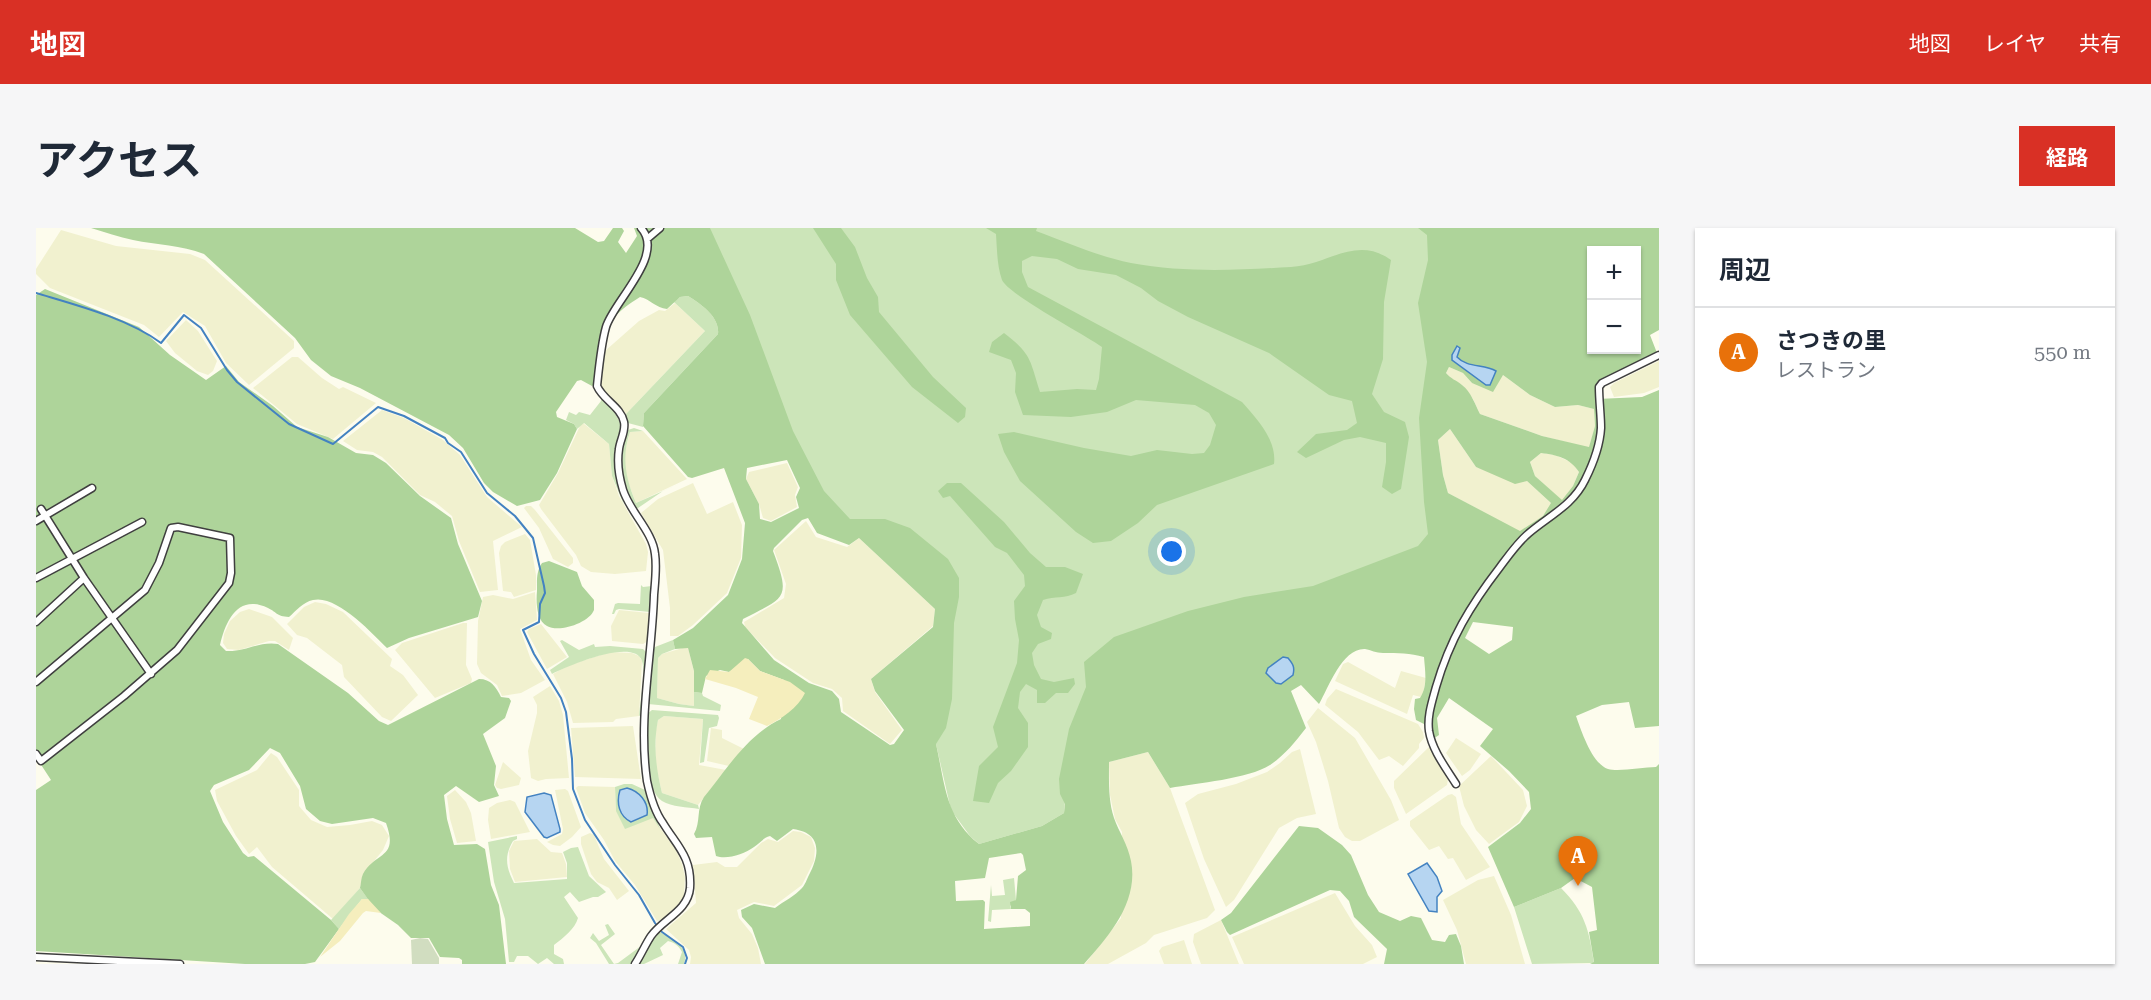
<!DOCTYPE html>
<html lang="ja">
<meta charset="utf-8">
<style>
body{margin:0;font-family:"Roboto Serif","Noto Sans JP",serif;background:#f6f6f7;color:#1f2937}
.controls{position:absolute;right:18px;top:18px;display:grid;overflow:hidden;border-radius:0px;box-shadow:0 2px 4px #0004}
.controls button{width:54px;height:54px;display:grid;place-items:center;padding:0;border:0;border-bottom:2px solid #e0e1e3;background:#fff;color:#1f2937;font:30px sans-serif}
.you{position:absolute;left:1136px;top:324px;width:21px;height:21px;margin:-15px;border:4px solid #fff;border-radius:50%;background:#1a73e8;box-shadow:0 0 0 9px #1a73e833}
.badge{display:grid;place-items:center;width:39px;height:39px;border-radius:50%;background:#d93025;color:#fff;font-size:20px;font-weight:700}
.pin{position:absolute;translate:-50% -50px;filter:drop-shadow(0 2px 3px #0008)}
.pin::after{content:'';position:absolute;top:32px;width:21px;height:18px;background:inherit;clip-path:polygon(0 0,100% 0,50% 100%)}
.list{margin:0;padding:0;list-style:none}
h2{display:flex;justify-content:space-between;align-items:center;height:78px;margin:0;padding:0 24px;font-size:26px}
h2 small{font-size:20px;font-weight:400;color:#747a83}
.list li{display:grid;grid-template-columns:39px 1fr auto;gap:18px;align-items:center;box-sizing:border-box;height:90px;padding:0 24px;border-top:2px solid #e0e1e3}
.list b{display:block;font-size:22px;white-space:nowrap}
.list p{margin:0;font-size:20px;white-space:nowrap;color:#747a83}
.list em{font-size:20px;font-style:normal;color:#747a83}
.map{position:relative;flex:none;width:1623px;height:736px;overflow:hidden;border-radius:0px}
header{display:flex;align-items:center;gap:36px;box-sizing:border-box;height:84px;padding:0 30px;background:#d93025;color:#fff}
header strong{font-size:28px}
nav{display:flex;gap:33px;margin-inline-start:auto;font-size:21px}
.intro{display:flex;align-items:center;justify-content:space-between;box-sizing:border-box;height:144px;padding:0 36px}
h1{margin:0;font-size:42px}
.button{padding:15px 27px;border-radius:0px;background:#d93025;color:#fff;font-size:21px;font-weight:700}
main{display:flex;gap:36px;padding:0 36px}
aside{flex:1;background:#fff;border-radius:0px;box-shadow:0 2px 4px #0004}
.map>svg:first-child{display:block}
</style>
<header>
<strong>地図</strong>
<nav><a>地図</a><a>レイヤ</a><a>共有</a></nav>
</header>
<div class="intro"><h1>アクセス</h1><a class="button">経路</a></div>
<main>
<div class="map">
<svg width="1623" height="736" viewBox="0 0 1623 736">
<rect width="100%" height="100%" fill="#fdfced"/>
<path fill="#f1f1cf" d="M25,2L80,18L154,26L169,32L258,113V120L213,157L190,135L169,98L147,84L123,109L108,97L14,60L0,46V41Z
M639,75L669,103L590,186L565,159V152L569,123L603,93L623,82L629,83Z
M150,92L162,103L181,133L177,143L172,147L161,143L139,125L130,113Z
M256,129H262L286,150L303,161L307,159L340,175L297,211L261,196L217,160Z
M1623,133V159L1608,165L1578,169L1574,159L1578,155Z
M1413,139L1427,145L1436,155L1467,147L1494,167L1519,179L1542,177L1558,181L1559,198L1553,220L1506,208L1444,186L1437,171L1427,158L1415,151L1410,145Z
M346,182L368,190L407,212L424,227L451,269L486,299L457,313L462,362L444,364L423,313L416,288L399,274L384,267L346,229L337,224L321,222L307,213Z
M547,195L573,216L576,248L583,268L610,316L612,324L610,343L579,346L555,344L545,338L540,327L505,281L503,277L522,245L544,198Z
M1414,201L1440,239L1491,253L1516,276L1507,288L1484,304L1412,265L1407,247L1402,212Z
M607,203L651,251L600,275L592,254L589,240V223L594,204Z
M1505,225L1519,227L1537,235L1543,244L1537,258L1526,273L1499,248L1494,234Z
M751,235L762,259L759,267L761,279L735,293L727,290L723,276L710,251L713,244Z
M657,255L671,286L697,274L706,297L705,330L691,365L657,397L642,408H634V380L627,322L605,285L622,271Z
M490,278H495L499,282L537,330V335L532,339L517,331L503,300L488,280Z
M770,293L780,309L811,319L823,310L899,381L897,398L835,451L839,464L866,502L854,516L807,483L806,470L796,461L777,455L739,430L709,399L708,394L748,370L750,356L738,322Z
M489,306L494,312L500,347V362L478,369L475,364L467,363L463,325L465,318L469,314Z
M499,364L501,392L484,401L495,432L509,452L485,465L466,468L461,457L445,445L441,436L442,393L447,369L457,367L477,371Z
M279,374L290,376L307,384L356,431L354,438L367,447L382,467L355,493L346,489L308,449L306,437L271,410L261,407L251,396L268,379Z
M213,381L236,389L257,410L253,422L239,413H233L203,422L191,421L187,415L188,406L194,393L204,384Z
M583,382L613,385L612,413L607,416L576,413L575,398Z
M427,395H431L430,437L436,451L435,455L399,470L359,422L366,415Z
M505,396L531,429L511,441L491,404L493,401Z
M650,419L652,420L658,443V478L643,476L621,470L622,430L626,426Z
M574,424L596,425L603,428L606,433L603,488L580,491L577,494L537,495L531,474L517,446L533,437Z
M1312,434L1359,460L1365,443L1390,450L1387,466L1385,469L1377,467L1371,486L1299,453L1307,436Z
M514,458L523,473L527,487L533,550L510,551L502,553L495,550L492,523L501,485V477L497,469Z
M1300,461L1382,496L1387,504L1388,510L1383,516V520L1367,538L1353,528L1343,532L1322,504L1289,477L1291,471Z
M1282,480L1319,510L1355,572L1363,592L1324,613H1316L1309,609L1303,600L1292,553L1280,514L1271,494Z
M628,488L667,491L663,537L690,542L662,577L626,565L619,534L620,501L622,492Z
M597,498L605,551L539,549L535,500Z
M675,500L686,502V510L708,521L693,538L671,533Z
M1420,510L1445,526L1434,542L1426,548L1410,525Z
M1393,519L1412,551L1411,557L1370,586L1358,560V553Z
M1264,521L1280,586L1261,590L1243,600L1198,672L1190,679L1168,631L1149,575L1162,566L1200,556L1231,544L1244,535L1256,524Z
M1112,524L1134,560L1179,682L1171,690L1118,707L1110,715L1072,736H1049L1085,690L1086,604L1079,591L1074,567L1073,534Z
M235,525L241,529L263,562V578L275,592L291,599L314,597L336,593L346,597L353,608L347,622L327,647L324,660L297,691L236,639L221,619L213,626L200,608L181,573L179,562L221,542Z
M1455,528L1487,562L1491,578L1483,594L1453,616L1440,602L1428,578L1423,558Z
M467,534L485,550L483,557L465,561L461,560L459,557Z
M542,558L579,559L580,583L617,590L640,622L646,636L649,649L648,668L642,678L629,691L621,693L599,657L579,633L568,612L549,585L540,560Z
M529,561L532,563L545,599L536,609L524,618L517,617L511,614L526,606L527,601L519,562Z
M419,562L430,574L435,585L440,613L421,615L414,591L411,568Z
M1416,566L1420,569L1425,596L1454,639L1430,652L1417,630L1412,631L1403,618L1393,622L1374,598V593L1412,567Z
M474,572L479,574L494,604L455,611L452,592L453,580L461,575Z
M757,603L765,604L775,609L779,620L778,633L766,657L738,678L718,674L701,682L703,690L716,706L722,720L725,736H654L655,729L653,722L630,701L660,675L657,637L681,634L689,639H701L725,615L732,611L742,614Z
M554,605L558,607L568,631L593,663L581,672L573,660L561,654L555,646L545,616V609Z
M501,611L515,624L526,625L530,636L531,649L479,654L474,641L473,623L478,613Z
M1458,648L1475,687L1489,736H1430L1421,702L1407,672L1442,652Z
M1299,665L1319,698L1336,717L1341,729L1327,736H1208L1196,709Z
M1185,692L1203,736H1165L1157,714L1158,706Z
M1148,712L1156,736H1128L1123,723L1126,719Z"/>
<path fill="#cce5b9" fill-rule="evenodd" d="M610,0H1390L1407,35L1398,108L1400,308L1387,319L1035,506L1028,585L1006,598L943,616L934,608L915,582L900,516L909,371L834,293L803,308L717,119Z
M652,68C665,76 684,89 682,106L608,185L607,199L592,195L590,186L669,103L638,74L644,69Z
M565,171L577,182L586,198L581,216L580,231L581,252L588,277L576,248L573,216L548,195L541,201L538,196L530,192L533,184L540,187L543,184L554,187L565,173Z
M598,200L607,203L594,204C585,230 590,251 600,275L652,252L627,263L602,280H598L595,275C586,251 582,227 592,202Z
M605,357L607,359L616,358L614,384L583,381L580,382L578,386H576L579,376L582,375L604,376Z
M526,412L543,422L558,416L559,419L574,418L607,421L611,425L605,487L603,488C604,474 610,446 606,433C598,409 530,439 516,446L514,442L533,429L524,413Z
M637,412L639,421L626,426L622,430L621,470L643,476L658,478V464L666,465L667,468L685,477L684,483L612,476L617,422L619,419Z
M616,482L682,487L683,490L681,498L673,500L668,534L664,535L667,491L628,488L622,492C617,517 620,540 626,565L662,577L663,581C651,579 636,579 626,573C607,561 610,506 611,486Z
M588,556H596L609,562L624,601L617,590L589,601L580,583L579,559ZM584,562L611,587L595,594C586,584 579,576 584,562Z
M481,608V611L477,613C468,628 470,639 478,655L531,651V635L527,624L535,620L542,619L553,648L570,664L562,669H557L543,674L534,664L528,669L542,690C539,701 527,710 518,717V726L527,731L528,736H518L511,730L502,736L492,728H481L478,734H473L469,691L458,654L452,614Z
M978,650L980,672L974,678L975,681L956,682L955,694L952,693L955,657L956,668L969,667L967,652Z
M324,660L332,671H326L303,701L295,692Z
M1525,660C1549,684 1553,702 1558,735L1496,736L1478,679Z
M572,696L579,706L565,717L578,736L582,735L605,718L600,730L595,736H573L560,715L554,710L557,705L563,713L573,707L569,697Z
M624,704C636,712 654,718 648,736H642L646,724C642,717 639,715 632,713L624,720L627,727L608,736H603L616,712Z"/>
<path fill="#aed49a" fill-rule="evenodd" d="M55,0H539L562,14L568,13L577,0H586L588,3L582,14L590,25L601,8L598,0H674L714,87L757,203L788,263L814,291H849L874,300L912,331L923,350V369L918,395L916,471L910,500L900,516C909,556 909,589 943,616L1006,598L1028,585L1029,576L1024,566L1023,551L1033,501L1050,459L1048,434L1078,409L1152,383L1208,369L1277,358L1382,318L1392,306L1388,274L1383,190L1391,134L1382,75L1392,32L1391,7L1382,0H1623V102L1614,107L1621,125L1564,152L1560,163L1561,171L1606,169L1623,162V498L1599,500L1593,474L1566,477L1540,488C1545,502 1556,536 1572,541C1583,544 1607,539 1620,539L1623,536V736H1554L1558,734L1553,704L1561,702L1556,659L1539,650L1525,660L1478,679L1452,619L1484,595L1495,581L1493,564L1473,543L1444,518L1457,501L1413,470L1401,490L1403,507L1397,511L1388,496L1380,492L1378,481L1379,471L1384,470C1392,458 1389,443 1388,429C1374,425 1362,425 1347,425C1340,425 1335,422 1329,421C1306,420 1293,459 1283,476L1265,457L1255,463L1270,500C1259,514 1249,527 1234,537C1212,551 1161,555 1134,560L1112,524L1073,534C1073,552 1072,572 1078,590C1083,604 1092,617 1095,633C1103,674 1073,708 1048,736H729L716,700L706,689L705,682L718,676L739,680C748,673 759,668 766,660C769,657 771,651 773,647C784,626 786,605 757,601L741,613L734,608C727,610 724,615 718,619C708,626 691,632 680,628L676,609L660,610L658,606C665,594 660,581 668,569C691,541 711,507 745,491L748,452L724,443L712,431L693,444L684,442L670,448L666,465L658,464V443L652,420L639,421L637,412L657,400L692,367L706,331L709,295L688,240L656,250L652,249L607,198L608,185L682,106C684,89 665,76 652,68L644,69L631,81C620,80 614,71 604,69C562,95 567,111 558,156L556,158L545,152L541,153L520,184L521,189L538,196L541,201L521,245L504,272L481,278L457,264L448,255L427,220L413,207L324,160L295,148L275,132L259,110L168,26C145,17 121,17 97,12C83,9 69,4 55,0ZM1556,22H1600V122H1556ZM1413,139L1427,145L1436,155L1457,164L1467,147L1494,167L1519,179L1542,177L1558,181L1559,198L1553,219L1506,208L1444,186C1439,176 1435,164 1426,157C1420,152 1415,151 1410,145ZM1414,201L1440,239L1479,256L1491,253L1515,275L1507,288L1484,303L1412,265L1407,247L1402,212ZM1505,225C1521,227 1534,230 1543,244L1537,258L1526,272L1499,248L1494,234ZM751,232L764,260L760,269L763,280L735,294L724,291L723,276L710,251L711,240ZM772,290L781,305L813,317L823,310L899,381L897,399L835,451L839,463L868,502L858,516L854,517L805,484L803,471L796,463L773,455L738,432L706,395L707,391C750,369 755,371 737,323L738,320L766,292ZM1437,394L1477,399L1476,412L1453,426L1429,410ZM985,625L987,627L990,642L982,648L980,672L974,674L975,681H989L994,685V698L948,701L949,674L947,672L920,673L919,653L949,650L953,630Z
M777,0H805L819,19L831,50L842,69L843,84L897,149L930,180L929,189L922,195L876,159L814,87L800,52V36Z
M950,0H1001L1000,3C1030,14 1064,29 1095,35C1149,45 1202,42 1255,39C1292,37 1320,7 1355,32L1348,74L1347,131L1336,166L1348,184L1369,194L1373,209L1365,261L1356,266L1346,259L1350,234V215L1324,209L1308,212L1270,230L1261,224L1280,206L1311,202L1321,195L1316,173L1293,167L1233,125L1152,89L1122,73L1105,60L1080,47L1042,41L1021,31L996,28L986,33V44L992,59L1206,174C1221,191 1241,212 1238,236L1121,277L1102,295L1075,313L1057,315L1040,304L984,253L968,224L962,206L978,204L1048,220L1095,228L1121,222L1156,226L1168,225L1174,217L1180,197L1173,185L1159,177L1100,172L1071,184L1035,189L987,187L979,164L980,145L975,132L953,124L956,114L968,105C996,126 994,133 1004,164L1041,161L1060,162L1063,151L1066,119C1048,106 973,67 966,52C961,38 961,21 960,6Z
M9,61L103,99L134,127L170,152L190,138L203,154L237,178L261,199L292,209L320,225L337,227L350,235L384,268L415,290L422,316L446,373L442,389L373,410L351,420C336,405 300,366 277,372C267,374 260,383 253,389C240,388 242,385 232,380C202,366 190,392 184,417L190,423C210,424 223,413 242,416L312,465L343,493L352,497L443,451C455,451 460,459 465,469L473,470L475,473L469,490L447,506L460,538L458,557L463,568L443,574L420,558L408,567L411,591L418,617L441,616L449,621L455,657L463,677L470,736H426V732L423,730L404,729L393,710H375L362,697L339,681L324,660C325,656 325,650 327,646C340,623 363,631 350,595L337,590L296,596L284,593L270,581L264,558L244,525L234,520L213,542L178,557L174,563L187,594L207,625L212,629L218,628L295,692L303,701L279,734L269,736H209L0,723V562L15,552L0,529V67Z
M911,255H925L968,294L994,325L1010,339H1029L1047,346L1040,365C1029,371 1019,368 1007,372L1001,387L1005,399L1016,405L1015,411L1002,416L996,425L998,437L1005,451L1018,454L1038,450L1039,456L1032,465H1020L1009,475H1001V462L990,456L984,464L982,480L992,495V519L975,543L962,555L953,575L937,573L943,538L962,519L957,499L981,435L983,412L979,391L978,373L989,358L988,347L971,325L959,319L914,268L907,270L902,263Z
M513,333L541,344L546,358L558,372C558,373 558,380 558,382C553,395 523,405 511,398C500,392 500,373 501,363C501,352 500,344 506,335Z
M1263,598L1282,600L1306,617L1315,627L1332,667L1343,684L1364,693L1375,688L1385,690L1396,712L1409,714L1413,707L1420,706L1425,718L1428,736H1348L1351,721L1318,689L1313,673L1304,663L1294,662L1194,707L1191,704L1185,692L1195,685Z"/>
<path fill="#f5eebd" d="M709,430L712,431L724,443L754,454L769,465C762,480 745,491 731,498L713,491L722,469L700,460L669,451L674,442L693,444Z
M326,671H332L345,685L330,683L327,685L304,713L284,729L313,686Z"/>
<path fill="#d1ddc0" d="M384,710L392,711L403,730V736H376L375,712Z"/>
<path fill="#b6d5f1" stroke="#4382c1" stroke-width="1.5" d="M1421,118L1424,120L1421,129C1431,140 1448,136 1460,143L1454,157H1450L1416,132V127Z
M1247,429L1252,430C1257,436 1259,439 1257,447L1245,456L1240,455L1230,445L1232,440Z
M591,560C603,563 613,574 611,587L595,594C583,588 580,575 584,562Z
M508,565L515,567L524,601V604L511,610L508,609L489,584L491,569Z
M1391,635L1401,649L1406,663L1401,669V684L1393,683L1372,646Z"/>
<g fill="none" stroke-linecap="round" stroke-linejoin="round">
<path stroke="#4382c1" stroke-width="2" d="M0,65C40,77 91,90 125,115L148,87L165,100L191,142L201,154L253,196L297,216L342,179L368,188L409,210L412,215L425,224L451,265L479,288L497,310L508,358L509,365L504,376L503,394L487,402L498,426L525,470L530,484L536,531L537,561L549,592L579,637L603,667L619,695L626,704L647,719L651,730L649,736"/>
<g stroke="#3f3f3f" stroke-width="9">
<path id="street" d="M611,11L624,0
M5,281L48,350L115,446
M0,293L56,260
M0,350L106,294
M0,394L48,350
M0,454L109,362L123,335L135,300L142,299L194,310L195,345L193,355L141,422L88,468L5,533L0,526
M1420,556C1410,540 1396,522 1393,503C1391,488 1396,474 1400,459C1414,411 1434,378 1464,339C1473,327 1482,314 1493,305C1513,288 1537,277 1549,252C1557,236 1564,218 1565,200C1565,187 1563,173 1563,159L1566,155L1623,127
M0,729L144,736
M599,736C605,727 609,717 615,708C627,691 652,683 654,660C656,629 641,618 627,595C618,583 614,567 611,553C602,490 616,430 618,367C619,354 621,339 619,326C617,304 594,284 587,262C583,249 581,234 583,221C584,212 590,203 588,194C585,179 567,172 561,158C563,139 565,117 570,99C577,74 630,27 605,0"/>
</g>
<use href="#street" stroke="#fff" stroke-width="6"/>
</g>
</svg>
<div class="controls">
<button>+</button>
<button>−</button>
</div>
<div class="you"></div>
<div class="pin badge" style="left:1542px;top:658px;background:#e8710a">A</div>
</div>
<aside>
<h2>周辺<small></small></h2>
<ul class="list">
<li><span class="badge" style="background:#e8710a">A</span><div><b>さつきの里</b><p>レストラン</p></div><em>550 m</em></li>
</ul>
</aside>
</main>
